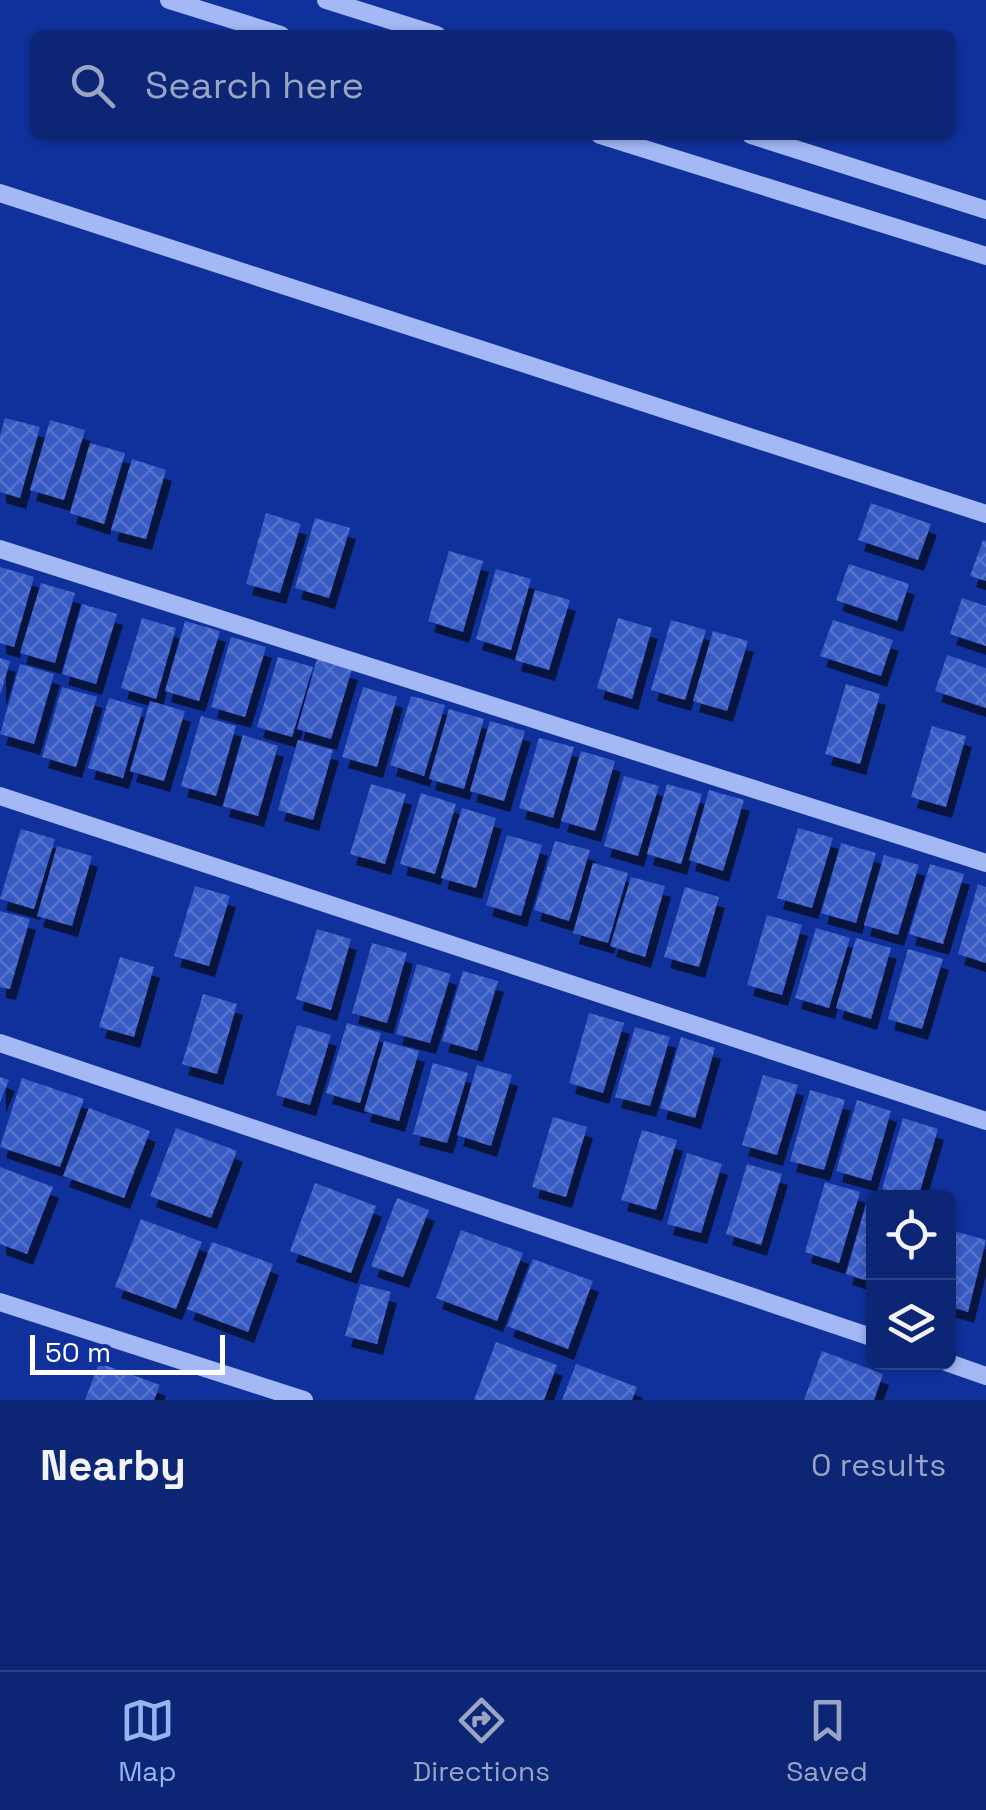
<!DOCTYPE html>
<style>
body{margin:0;font-family:"Space Grotesk",sans-serif;background:#1a317d;color:#f1f3f6}
.controls{position:absolute;right:30px;bottom:30px;display:grid;overflow:hidden;border-radius:15px;box-shadow:0 2px 8px #0004}
.controls button{width:90px;height:90px;display:grid;place-items:center;padding:0;border:0;border-bottom:2px solid #2c4287;background:#0c2575;color:#f1f3f6;font:50px sans-serif}
.scale{position:absolute;left:30px;bottom:25px;width:195px;box-sizing:border-box;padding-left:10px;border:5px solid #fff;border-top:0;font-size:28px;line-height:35px;white-space:nowrap;color:#fff;-webkit-text-stroke:8px #10319c;paint-order:stroke}
.list{margin:0;padding:0;list-style:none}
h2{display:flex;justify-content:space-between;align-items:center;height:130px;margin:0;padding:0 40px;font-size:42px}
h2 small{font-size:32px;font-weight:400;color:#9aa5c5}
.icon{flex:none;width:55px;height:55px;fill:none;stroke:currentColor;stroke-width:2;stroke-linecap:round;stroke-linejoin:round}
.map{position:relative;flex:none;width:986px;height:1400px;overflow:hidden}
.search{position:absolute;background:#0c2575;box-shadow:0 2px 8px #0004;left:30px;right:30px;top:30px;height:110px;display:flex;align-items:center;gap:25px;box-sizing:border-box;padding:0 35px;border-radius:15px;color:#9aa5c5;font-size:38px}
.sheet{height:270px;background:#0c2575}
nav{display:flex;justify-content:space-around;align-items:center;box-sizing:border-box;height:140px;border-top:2px solid #2c4287;background:#0c2575;font-size:28px;color:#9aa5c5}
nav a{display:grid;justify-items:center;gap:5px}
nav .on{color:#95b2f1}
.map>svg:first-child{display:block}
</style>
<div class="map">
<svg width="986" height="1400" viewBox="0 0 986 1400">
<defs>
<pattern id="building-cross-hatch" width="8" height="8" patternUnits="userSpaceOnUse" patternTransform="scale(2.5)"><rect width="8" height="8" fill="#385ac3"/><path d="M0 0l8 8M0 8l8-8" fill="none" stroke="#5673cc"/></pattern>
<filter id="shadow"><feDropShadow dx="6" dy="11" stdDeviation="0" flood-color="#0009"/></filter>
</defs>
<rect width="100%" height="100%" fill="#10319c"/>
<path fill="url(#building-cross-hatch)" filter="url(#shadow)" d="M5,418L40,427L20,498L0,492V436Z
M50,420L85,430L64,500L30,490Z
M90,443L125,453L104,524L70,513Z
M132,459L166,470L146,539L111,530Z
M871,503L931,524L918,560L858,540Z
M266,513L301,524L280,593L246,584Z
M315,518L350,528L329,598L295,588Z
M983,540L986,541V581L970,576Z
M449,551L483,561L463,632L428,621Z
M849,564L909,584L897,621L836,600Z
M0,567L34,577L14,647L0,643Z
M496,569L531,579L511,650L476,639Z
M41,583L75,593L55,663L20,653Z
M535,590L570,600L549,670L515,660Z
M962,598L986,606V646L950,634Z
M82,604L117,614L96,684L62,674Z
M142,618L176,628L156,699L121,688Z
M618,618L652,628L632,699L597,688Z
M671,620L706,630L685,700L651,690Z
M833,620L893,640L881,676L820,656Z
M185,621L220,631L199,701L165,691Z
M713,631L748,641L727,711L693,701Z
M231,637L266,647L245,717L211,707Z
M947,655L986,668V708L935,691Z
M278,657L313,667L292,737L257,727Z
M0,658L10,661L1,693H0Z
M317,659L352,669L331,739L297,729Z
M20,664L54,674L34,744L0,734Z
M846,684L880,694L860,764L825,754Z
M62,687L97,697L76,767L42,757Z
M363,687L397,697L377,767L342,757Z
M411,696L445,705L424,776L390,765Z
M109,698L143,708L123,778L88,768Z
M150,701L185,711L164,781L130,771Z
M449,709L484,719L464,789L429,779Z
M201,716L236,726L216,796L181,786Z
M490,721L525,731L504,801L470,791Z
M932,726L966,736L946,807L911,797Z
M243,735L278,746L258,816L223,806Z
M539,738L574,747L553,818L519,808Z
M298,740L333,750L313,820L278,810Z
M581,751L615,761L595,831L561,821Z
M624,776L659,786L638,856L604,846Z
M371,784L406,794L385,864L350,854Z
M667,784L702,794L681,864L647,854Z
M709,790L744,800L723,871L689,860Z
M421,793L456,804L435,874L400,864Z
M462,808L496,818L476,888L441,878Z
M798,828L833,838L812,908L777,898Z
M21,829L55,839L34,909L0,899Z
M507,835L542,845L521,916L486,905Z
M555,841L590,850L569,921L534,910Z
M841,843L876,853L856,923L821,913Z
M57,846L92,856L72,926L37,916Z
M884,855L919,865L898,935L864,925Z
M593,863L628,873L608,943L573,933Z
M930,864L964,874L943,944L909,934Z
M631,877L665,886L645,957L610,946Z
M978,884L986,887V963L958,954Z
M195,886L230,896L209,966L174,956Z
M685,887L719,897L699,967L664,957Z
M0,911L30,919L10,989L0,987Z
M767,915L802,925L782,995L747,985Z
M816,928L850,938L829,1008L795,998Z
M317,929L351,939L331,1010L296,999Z
M856,938L891,948L871,1019L836,1008Z
M372,943L407,953L387,1023L352,1013Z
M908,949L943,959L922,1029L888,1019Z
M120,957L154,967L134,1037L99,1027Z
M417,964L451,974L430,1043L396,1034Z
M463,971L498,981L477,1051L442,1041Z
M203,994L237,1004L217,1074L182,1064Z
M589,1013L624,1023L603,1093L569,1083Z
M347,1023L381,1033L360,1103L326,1093Z
M297,1025L331,1035L310,1105L276,1095Z
M635,1027L670,1037L650,1106L615,1097Z
M681,1037L715,1048L695,1118L660,1108Z
M384,1041L419,1051L399,1121L364,1111Z
M433,1063L468,1073L447,1143L413,1134Z
M477,1065L512,1075L491,1146L457,1135Z
M763,1075L798,1085L777,1155L742,1145Z
M0,1077L9,1080L0,1102Z
M22,1078L84,1099L60,1167L0,1147Z
M810,1090L845,1100L824,1170L790,1161Z
M857,1100L891,1111L871,1181L836,1171Z
M89,1108L150,1131L124,1198L63,1176Z
M553,1117L587,1127L566,1197L532,1187Z
M903,1118L938,1129L918,1198L882,1189Z
M176,1128L237,1151L211,1218L150,1196Z
M642,1130L677,1140L656,1210L621,1200Z
M687,1153L722,1164L701,1233L667,1224Z
M747,1164L782,1174L761,1245L726,1234Z
M0,1167L53,1187L27,1254L0,1244Z
M825,1182L860,1192L839,1263L805,1252Z
M315,1183L376,1206L351,1273L290,1251Z
M397,1198L429,1210L403,1277L371,1266Z
M866,1204L874,1206V1283L846,1274Z
M141,1219L202,1242L176,1309L115,1287Z
M461,1230L523,1253L497,1321L436,1298Z
M954,1231L986,1240L968,1312L948,1306V1251Z
M212,1242L273,1264L248,1332L187,1309Z
M533,1259L593,1281L568,1349L507,1326Z
M360,1284L391,1292L377,1344L345,1336Z
M496,1342L557,1365L544,1400H474Z
M822,1351L883,1374L874,1400H804Z
M99,1363L160,1385L154,1400H85Z
M576,1364L637,1387L632,1400H562Z"/>
<g fill="none" stroke-linecap="round" stroke-linejoin="round">
<path stroke="#a3b8f5" stroke-width="18" d="M169,0L281,35
M326,0L437,35
M600,135L986,256
M751,135L986,210
M0,193L986,514
M0,549L986,863
M0,796L986,1121
M0,1043L874,1338
M0,1302L304,1400
M946,1362L986,1376"/>
</g>
</svg>
<div class="controls">
<button><svg class="icon" aria-label="locate" viewBox="0 0 24 24"><circle cx="12" cy="12" r="6"/><path d="M12 2v4M12 18v4M2 12h4M18 12h4"/></svg></button>
<button><svg class="icon" aria-label="layers" viewBox="0 0 24 24"><path d="M12 4l9 5-9 5-9-5zM3 14l9 5 9-5"/></svg></button>
</div>
<div class="scale">50 m</div>
<div class="search"><svg class="icon" aria-label="search" viewBox="0 0 24 24"><circle cx="10" cy="10" r="6"/><path d="M15 15l6 6"/></svg>Search here</div>
</div>
<section class="sheet">
<h2>Nearby<small>0 results</small></h2>
<ul class="list">
</ul>
</section>
<nav>
<a class="on"><svg class="icon" aria-label="map" viewBox="0 0 24 24"><path d="M3 6l6-2 6 2 6-2v14l-6 2-6-2-6 2zM9 4v14M15 6v14"/></svg>Map</a>
<a><svg class="icon" aria-label="directions" viewBox="0 0 24 24"><path d="M12 3l9 9-9 9-9-9zM9 14v-3h6M13 9l2 2-2 2"/></svg>Directions</a>
<a><svg class="icon" aria-label="saved" viewBox="0 0 24 24"><path d="M7 4h10v16l-5-4-5 4z"/></svg>Saved</a>
</nav>
